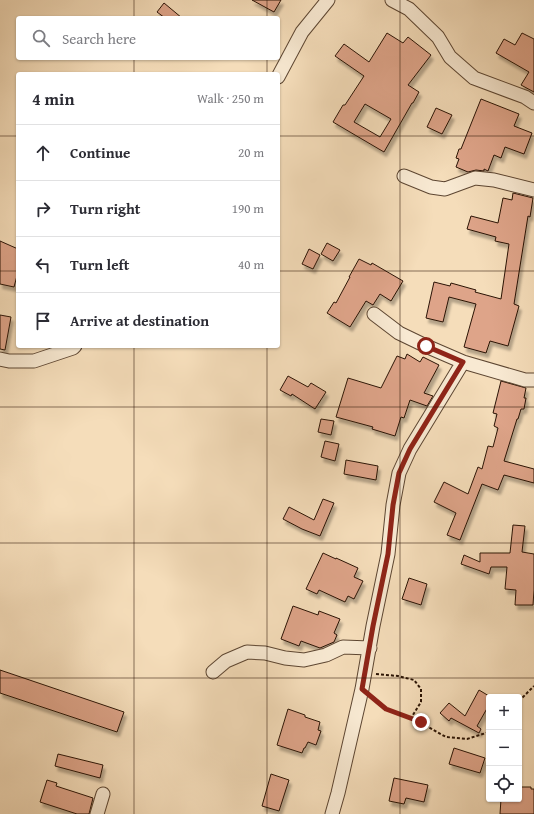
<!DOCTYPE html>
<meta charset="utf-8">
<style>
body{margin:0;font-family:"Gentium Book Plus",serif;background:#f7f7f7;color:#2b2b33}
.controls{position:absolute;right:12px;bottom:12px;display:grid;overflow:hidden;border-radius:4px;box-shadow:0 1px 3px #0004}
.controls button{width:36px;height:36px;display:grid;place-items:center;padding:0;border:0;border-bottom:1px solid #e1e1e2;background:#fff;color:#2b2b33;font:20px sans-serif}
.stop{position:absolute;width:12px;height:12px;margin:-9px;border:3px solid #8f2418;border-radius:50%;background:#fff}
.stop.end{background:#8f2418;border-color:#fff;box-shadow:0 1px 4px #0008}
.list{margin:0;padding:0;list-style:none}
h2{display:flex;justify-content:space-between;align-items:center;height:52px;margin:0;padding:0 16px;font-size:17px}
h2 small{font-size:13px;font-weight:400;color:#7c7c81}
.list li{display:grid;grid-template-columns:26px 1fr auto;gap:12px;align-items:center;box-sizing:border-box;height:56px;padding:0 16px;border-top:1px solid #e1e1e2}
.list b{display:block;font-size:15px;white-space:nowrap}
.list em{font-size:13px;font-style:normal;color:#7c7c81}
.icon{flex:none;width:22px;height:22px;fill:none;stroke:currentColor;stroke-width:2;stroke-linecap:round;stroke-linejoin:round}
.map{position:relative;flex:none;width:534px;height:814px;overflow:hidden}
.search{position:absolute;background:#fff;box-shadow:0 1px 3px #0004;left:16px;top:16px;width:264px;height:44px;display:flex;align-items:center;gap:10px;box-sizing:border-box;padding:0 14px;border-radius:4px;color:#7c7c81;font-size:15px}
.panel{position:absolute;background:#fff;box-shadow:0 1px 3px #0004;left:16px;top:72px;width:264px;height:276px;border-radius:4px}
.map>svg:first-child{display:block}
</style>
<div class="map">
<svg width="534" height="814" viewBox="0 0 534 814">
<defs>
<filter id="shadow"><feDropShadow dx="2.5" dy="4.5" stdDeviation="1" flood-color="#0004"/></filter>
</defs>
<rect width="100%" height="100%" fill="#f5ddba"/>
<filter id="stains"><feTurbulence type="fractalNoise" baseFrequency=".005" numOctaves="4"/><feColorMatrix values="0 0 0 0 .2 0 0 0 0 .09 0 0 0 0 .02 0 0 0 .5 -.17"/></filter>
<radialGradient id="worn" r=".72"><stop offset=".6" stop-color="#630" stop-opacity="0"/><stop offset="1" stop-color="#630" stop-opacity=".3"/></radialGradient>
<path fill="#dea489" stroke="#2a1304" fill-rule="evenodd" filter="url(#shadow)" d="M252,0H281L274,12Z
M164,3L182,18H165L157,12Z
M387,33L403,43L408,37L431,55L408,85L419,92L413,103H412L384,152L355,135L333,122L343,105H345L364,76L335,56L344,44L369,62ZM365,104L391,119L380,137L354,122Z
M522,33L534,39V92L521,85L529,72L496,53L504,39L515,45Z
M481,99L519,114L514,126L532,133L524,154L505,147L501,158L494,155L488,171L484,169V171L476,170L468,172L456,167L459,159L456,158L459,149H461Z
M436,108L452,115L442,134L427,127Z
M513,193L533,198L530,217L528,216L514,304L519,306L508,346L490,341L486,353L464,347L476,304L449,297L443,322L426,318L434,282L450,286L451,283L476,290L475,292L501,299L509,244L495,241L496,237L467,229L471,216L498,223L503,198L512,200Z
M0,241L18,249V272L14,287L0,284Z
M327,243L340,250L333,261L321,254Z
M309,249L320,255L313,269L302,264Z
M359,259L371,265L372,263L403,281L391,301L380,294L373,305L366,301L350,327L327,313L334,302L336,303L350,277H349Z
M0,315L11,317L5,350L0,349Z
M407,354L420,362L423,357L439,365L424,393L433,396L427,406L410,400L404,418L401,417L395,436L372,429L373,427L336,417L348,378L381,388L397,356L405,359Z
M288,376L308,387L311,383L326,392L315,409L292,394L291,396L280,390Z
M501,381L526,388L524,398H526L524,409H521L518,419H517L504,461L534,469V483L504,475L498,490L482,484L460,540L447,535L456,513L434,502L444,482L468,494L478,467L482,469L488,446L493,447L498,428L494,426L497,414L493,413Z
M321,419L334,421L331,435L318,432Z
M325,441L339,444L335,461L321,457Z
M346,460L378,466L376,480L344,474Z
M323,499L334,503L320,536L302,529L283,519L289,507L314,520Z
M513,525L525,526L522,552L534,554V590L533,605H515L516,590L505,589L507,567H491L489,574L461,564L464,555L480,562V553H510Z
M323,553L336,559V558L358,568L354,577L363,581L354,599L348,596L345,602L319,590L317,594L306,589Z
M409,578L427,584L421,605L402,599Z
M293,606L318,615L319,611L340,619L334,633L337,635L334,642L320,648L301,641L299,646L281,639Z
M0,670L124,712L117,732L0,693Z
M479,690L489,696V705L477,726L481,729L479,733L451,718L449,721L440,713L449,703L465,716Z
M288,709L305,715V717L320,722L318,730L321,731L316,745L308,742L305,748H304L302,753L277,745Z
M454,748L485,758L480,773L449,764Z
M58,754L103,765L100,778L55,766Z
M271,774L289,780L279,811L262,806Z
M394,778L428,785L424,802L406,798L404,804L389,801Z
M47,780L57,783L56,786L93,798L89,814H77L40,802Z
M519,787H531V789H534V814H500L501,799H519Z"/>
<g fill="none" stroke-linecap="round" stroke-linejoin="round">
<g stroke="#5d4632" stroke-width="15">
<path id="minor" d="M392,0L409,9L438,37L450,57L474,78L525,97L534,103
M278,77L302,32L328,0
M404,176L431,187L445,189L475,178L494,180L534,190
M374,314L399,333L426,346L463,362L525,380H534
M0,359L9,361H34L73,348L75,346
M213,672L226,661L247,652L265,653L285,658L304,660L326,655L343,647L370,648
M97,814L103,794
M332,814L338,793L362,689L373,626L388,554L393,505L399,473L410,449L463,362"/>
</g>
<path stroke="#2a1304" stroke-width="2" stroke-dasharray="3 2" stroke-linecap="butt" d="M376,674L398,676L414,680L421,689V702L411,718
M373,697L386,709L421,723L446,737L467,739L486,733L489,731
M519,701L534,686"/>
<use href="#minor" stroke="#f8e9d2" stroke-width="13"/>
</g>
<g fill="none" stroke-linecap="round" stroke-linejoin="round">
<path stroke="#8f2418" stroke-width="5" d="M421,722L386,709L362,689L373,626L388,554L393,505L399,473L410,449L463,362L426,346"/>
</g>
<path fill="none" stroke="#2a1304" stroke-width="1" stroke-opacity="0.55" d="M134,0V18M267,0V18M400,0V814M134,58V74M267,58V74M0,136H18M278,136H534M0,271H18M278,271H534M134,346V814M267,346V814M0,407H534M0,543H534M0,678H534"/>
<rect width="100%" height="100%" filter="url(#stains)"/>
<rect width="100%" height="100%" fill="url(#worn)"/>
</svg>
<div class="controls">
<button>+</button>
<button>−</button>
<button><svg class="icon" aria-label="locate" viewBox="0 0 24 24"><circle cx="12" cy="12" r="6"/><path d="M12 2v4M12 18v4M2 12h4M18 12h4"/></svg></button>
</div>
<div class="stop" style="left:426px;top:346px"></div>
<div class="stop end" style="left:421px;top:722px"></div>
<div class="search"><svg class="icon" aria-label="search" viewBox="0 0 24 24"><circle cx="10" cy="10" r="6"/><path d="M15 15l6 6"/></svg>Search here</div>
<section class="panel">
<h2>4 min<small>Walk · 250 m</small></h2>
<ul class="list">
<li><svg class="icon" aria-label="ahead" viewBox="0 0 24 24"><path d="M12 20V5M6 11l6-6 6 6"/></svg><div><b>Continue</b></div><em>20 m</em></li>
<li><svg class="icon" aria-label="right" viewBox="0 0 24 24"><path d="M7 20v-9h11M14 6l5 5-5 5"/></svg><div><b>Turn right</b></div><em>190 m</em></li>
<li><svg class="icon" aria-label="left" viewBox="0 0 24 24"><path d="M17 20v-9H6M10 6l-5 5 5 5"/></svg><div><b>Turn left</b></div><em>40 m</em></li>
<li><svg class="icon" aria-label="arrive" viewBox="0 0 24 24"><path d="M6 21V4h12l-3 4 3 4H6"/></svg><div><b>Arrive at destination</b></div></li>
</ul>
</section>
</div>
